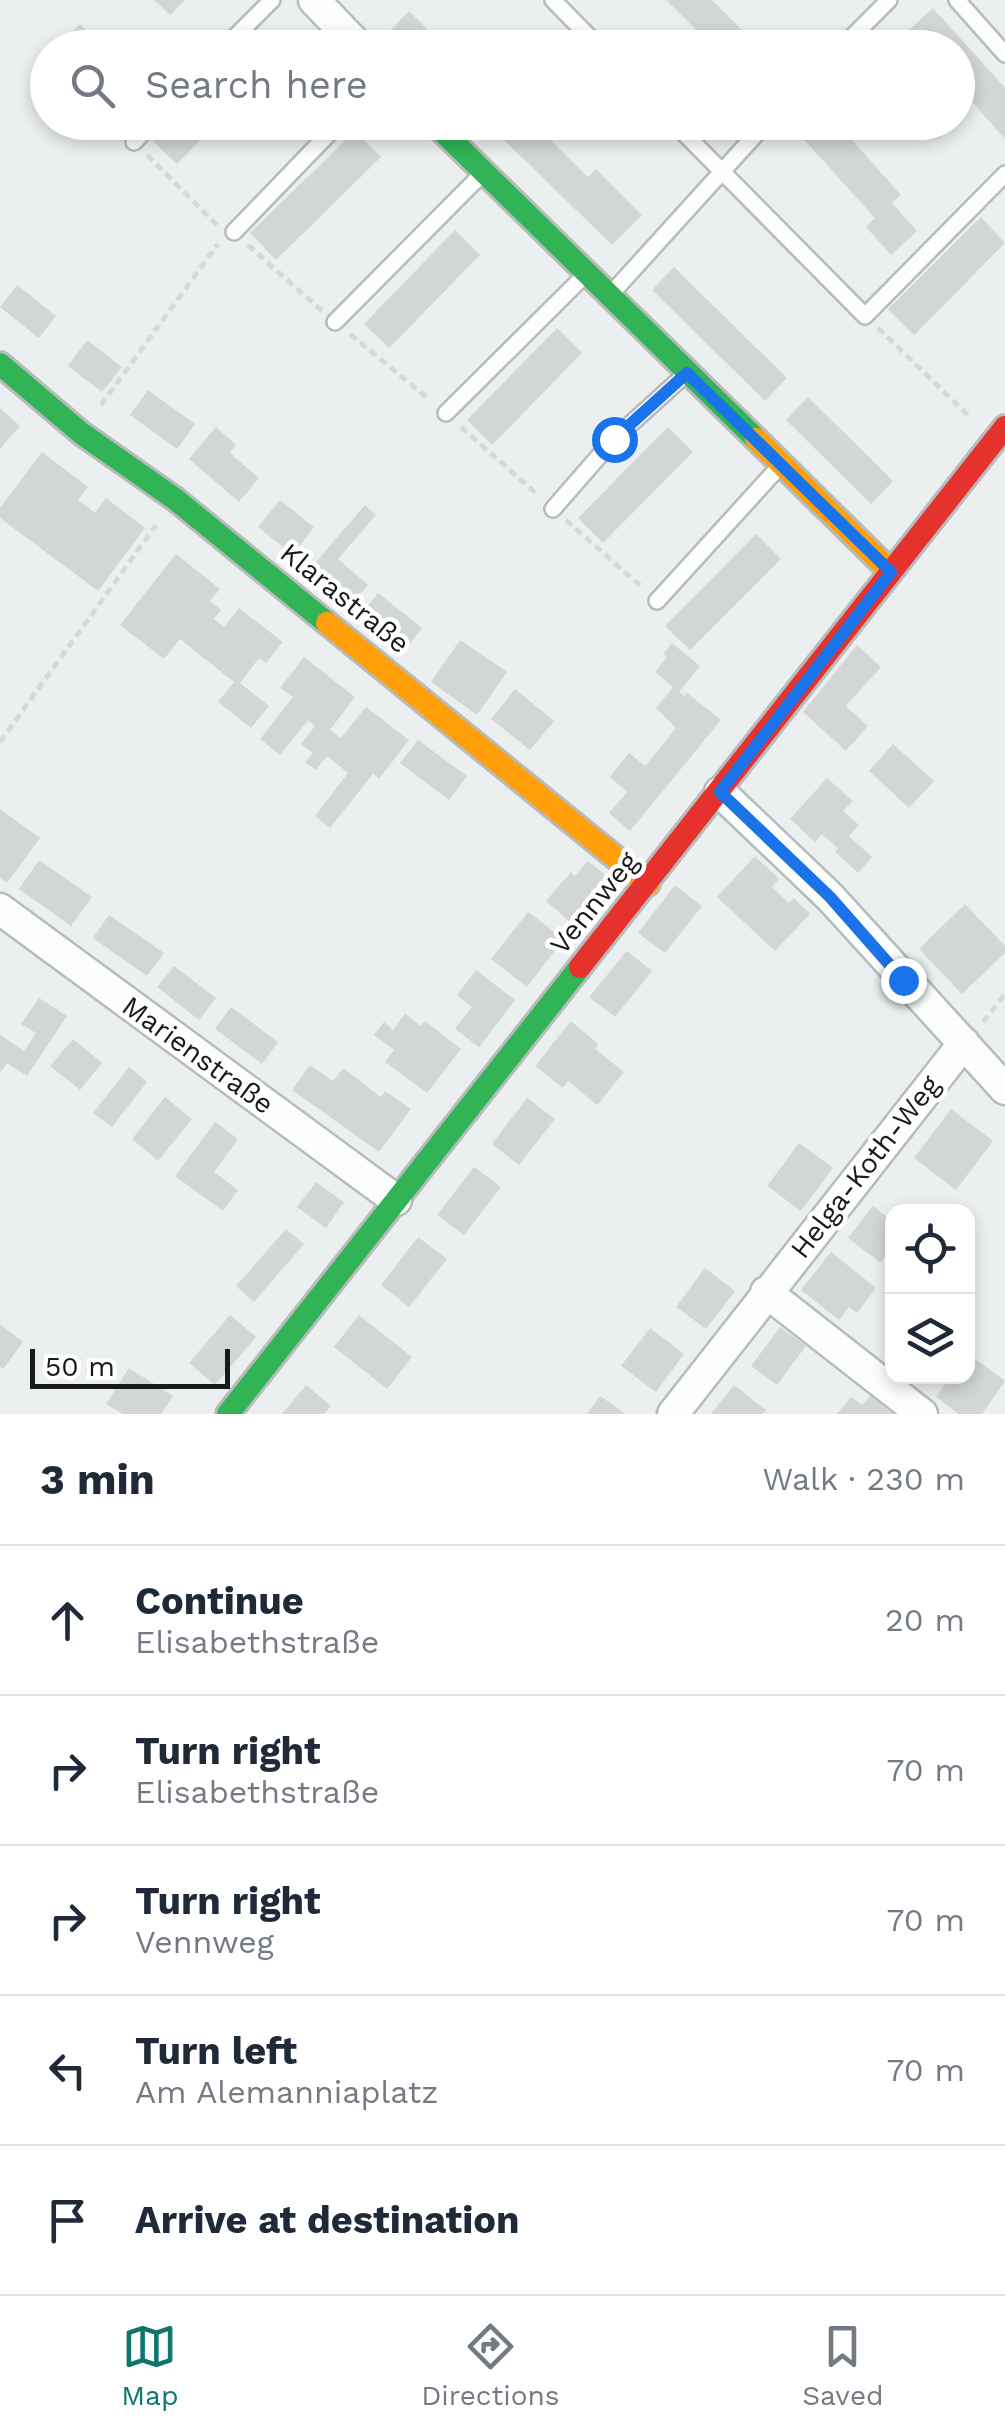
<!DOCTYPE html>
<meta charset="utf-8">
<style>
body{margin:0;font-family:"Work Sans",sans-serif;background:#f6f6f7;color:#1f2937}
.controls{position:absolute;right:30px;bottom:30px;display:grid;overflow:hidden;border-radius:20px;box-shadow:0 5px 15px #0003}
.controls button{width:90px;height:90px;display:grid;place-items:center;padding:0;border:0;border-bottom:2px solid #e0e1e3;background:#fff;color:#1f2937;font:50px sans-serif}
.scale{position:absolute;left:30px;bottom:25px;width:200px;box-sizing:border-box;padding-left:10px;border:5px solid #17191a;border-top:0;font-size:28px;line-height:35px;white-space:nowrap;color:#17191a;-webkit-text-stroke:8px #fff;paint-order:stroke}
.stop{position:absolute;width:30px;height:30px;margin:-22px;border:8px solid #1a73e8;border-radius:50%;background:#fff}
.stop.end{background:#1a73e8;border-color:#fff;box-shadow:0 2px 10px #0008}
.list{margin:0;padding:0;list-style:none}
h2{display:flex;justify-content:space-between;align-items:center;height:130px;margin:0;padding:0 40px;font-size:42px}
h2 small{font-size:32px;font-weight:400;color:#747a83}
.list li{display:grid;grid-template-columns:65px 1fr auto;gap:30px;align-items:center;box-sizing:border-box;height:150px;padding:0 40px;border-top:2px solid #e0e1e3}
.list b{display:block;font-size:38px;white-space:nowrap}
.list p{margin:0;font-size:32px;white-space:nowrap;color:#747a83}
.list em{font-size:32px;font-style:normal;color:#747a83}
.icon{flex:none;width:55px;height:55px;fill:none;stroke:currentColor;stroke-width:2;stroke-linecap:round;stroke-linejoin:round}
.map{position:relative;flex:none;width:1005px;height:1414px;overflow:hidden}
.search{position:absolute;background:#fff;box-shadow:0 5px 15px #0003;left:30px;right:30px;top:30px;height:110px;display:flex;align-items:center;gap:25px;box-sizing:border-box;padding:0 35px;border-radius:55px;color:#747a83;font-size:38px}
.sheet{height:880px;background:#fff}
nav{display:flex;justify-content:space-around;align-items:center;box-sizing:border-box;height:140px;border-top:2px solid #e0e1e3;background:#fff;font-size:28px;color:#747a83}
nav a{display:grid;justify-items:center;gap:5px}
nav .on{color:#0f766e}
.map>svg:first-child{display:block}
</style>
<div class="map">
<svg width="1005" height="1414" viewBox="0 0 1005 1414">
<rect width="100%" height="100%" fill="#eceff0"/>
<path fill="#d3d6d6" d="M154,0H185L170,15Z
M666,0H712L760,48H715Z
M933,8L1005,88V139L958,86V48H922L908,31Z
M409,11L446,48H400L387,34Z
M80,24L103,48H56Z
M172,122H218L177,164L153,141Z
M509,122H532L588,177L596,169L642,215L612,245L498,134Z
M811,122H836L901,195L892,203L917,231L891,255L866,227L875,218L799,134Z
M355,131L381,157L276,260L250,233Z
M981,217L1005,243L914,335L888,309Z
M455,230L480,255L389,348L364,324Z
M674,267L787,378L765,401L652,290Z
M17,285L56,316L39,338L0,307Z
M557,328L582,353L492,445L467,420Z
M87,340L122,367L102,392L68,366Z
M148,390L195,424L177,449L130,415Z
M808,397L893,481L871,504L786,420Z
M0,408L20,426L0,449Z
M216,427L236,445L230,453L259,478L239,502L189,459Z
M668,427L693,452L603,543L578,518Z
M42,452L88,487L78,500L95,513L106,498L145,528L98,591L0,518V508Z
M280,500L314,527L293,555L258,527Z
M365,505L376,515L338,559L368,585L350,606L309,570Z
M756,534L781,559L690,650L665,626Z
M176,554L220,589L210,601L221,610L214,619L224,627L239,608L283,642L266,663L259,658L240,683L269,706L251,728L218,702L234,682L180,639L164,659L120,625Z
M378,593L422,628L404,651L360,616Z
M460,640L507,672L477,715L431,682Z
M672,643L700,666L679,692L684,696L687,693L721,720L630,831L609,813L627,792L610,777L629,753L645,766L676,728L656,708L673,687L655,672L667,657L663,654Z
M857,645L881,667L846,706L868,726L846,751L803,712Z
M304,657L355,697L330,730L341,738L366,707L409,740L379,779L373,774L330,828L315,816L348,773L327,756L316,770L305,762L313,753L301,744L315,726L308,720L280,755L260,739L293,697L280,688Z
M515,689L554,721L530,750L491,719Z
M418,740L467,776L449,800L400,763Z
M893,744L934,781L909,808L869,771Z
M827,778L853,801L843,811L859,825L849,836L872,857L858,873L835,852L838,848L822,834L815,842L790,819Z
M0,809L40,838L7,883L0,878Z
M755,856L779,879L772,887L789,903L794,898L810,914L775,951L717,897Z
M39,860L92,897L71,926L19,889Z
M588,861L612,880L577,921H569L546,901L571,872L575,876Z
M675,885L702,906L665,953L638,933Z
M965,904L1005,946V953L962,994L919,949Z
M528,912L564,939L527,987L491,959Z
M109,915L164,953L147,976L93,938Z
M627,951L652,971L615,1017L589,997Z
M174,966L216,998L199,1020L157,987Z
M476,970L515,1000L479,1047L455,1029L472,1007L457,995Z
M39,998L67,1016L27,1076L7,1063L0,1073V1035L24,1051L36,1033L21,1024Z
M231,1007L278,1042L262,1064L215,1029Z
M405,1014L421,1026L425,1021L461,1049L427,1093L385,1062L394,1050L374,1035L384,1022L393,1030Z
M571,1021L598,1044L595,1049L624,1072L597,1105L568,1081L563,1088L535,1066Z
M73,1039L102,1063L80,1090L50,1066Z
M310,1065L333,1081L343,1068L381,1097L385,1091L411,1109L379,1152L292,1090Z
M129,1067L147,1082L112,1127L93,1113Z
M165,1097L192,1119L158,1161L132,1139Z
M527,1098L555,1119L519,1165L492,1144Z
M951,1109L993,1141L956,1190L914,1158Z
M215,1122L238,1139L214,1172L238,1190L223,1211L175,1176Z
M799,1143L833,1168L801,1211L767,1186Z
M474,1167L501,1187L464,1235L437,1215Z
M316,1182L344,1202L326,1228L297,1207Z
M873,1206L892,1221V1247L881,1263L848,1238Z
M286,1229L304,1244L254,1302L236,1286Z
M418,1237L447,1259L409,1307L381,1285Z
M831,1252L876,1288L857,1313L849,1307L839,1320L801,1290Z
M705,1268L735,1291L706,1329L676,1307Z
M230,1315L256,1337L215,1385L189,1363Z
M359,1315L412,1357L387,1389L334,1347Z
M0,1324L23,1342L3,1369L0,1367Z
M780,1327L806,1346L777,1385L751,1366Z
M650,1328L684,1354L656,1392L621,1366Z
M969,1354L1005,1381L982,1414H958L936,1397L951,1376H968Z
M129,1368L173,1396L161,1414H123L106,1404Z
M306,1385L331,1406L324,1414H282Z
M734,1385L766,1410L763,1414H711Z
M600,1396L626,1414H587Z
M870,1396L893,1414H837L851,1397L862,1405Z"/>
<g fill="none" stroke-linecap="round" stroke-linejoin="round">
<g stroke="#b8bbbb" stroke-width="20">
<path id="lane" d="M553,0L600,48
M957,0L1005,54
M224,48L272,0
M841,48L889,0
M673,122L865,316L1005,174
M134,142L153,122
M234,232L340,122
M611,294L767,122
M335,322L483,173
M446,413L585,275
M553,509L614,439L687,373
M657,601L779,467"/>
</g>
<g stroke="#b8bbbb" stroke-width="35">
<path id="street" d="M314,0L360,48
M720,792L830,897L1005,1089
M0,909L396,1200
M766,1292L922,1414
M673,1414L964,1043"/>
</g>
<g stroke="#b8bbbb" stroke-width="28">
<path id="fast" d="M433,122L756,439
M0,364L81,433L175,499L327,623
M228,1414L580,967"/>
</g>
<g stroke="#b8bbbb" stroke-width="28">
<path id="slow" d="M756,439L891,572
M327,623L648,884"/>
</g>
<g stroke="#b8bbbb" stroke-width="28">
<path id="jam" d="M580,967L1005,427"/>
</g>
<path stroke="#d8d8d8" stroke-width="5" stroke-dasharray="8 5" stroke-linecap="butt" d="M147,155L217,225
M248,245L322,311
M878,328L971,418
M350,334L430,400
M101,405L218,244
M461,427L539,496
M566,520L644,589
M0,742L156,525
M983,1022L1005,994"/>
<use href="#lane" stroke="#fcfdfd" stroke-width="15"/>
<use href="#street" stroke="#fcfdfd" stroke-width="30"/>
<use href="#fast" stroke="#30b455" stroke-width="22"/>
<use href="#slow" stroke="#ff9f0a" stroke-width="22"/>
<use href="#jam" stroke="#e5322d" stroke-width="22"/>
</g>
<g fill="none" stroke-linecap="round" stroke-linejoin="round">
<path stroke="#1a73e8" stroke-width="12" d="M614,439L687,373L891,572L720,792L830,897L903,980"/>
</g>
<g text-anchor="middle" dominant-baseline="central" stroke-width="9" stroke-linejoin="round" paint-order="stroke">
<g font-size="28" fill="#17191a" stroke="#fff">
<text transform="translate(345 598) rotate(39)">Klarastraße</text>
<text transform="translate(594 903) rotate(-51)">Vennweg</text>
<text transform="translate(198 1055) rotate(36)">Marienstraße</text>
<text transform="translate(865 1167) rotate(-52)">Helga-Koth-Weg</text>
</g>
</g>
</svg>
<div class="controls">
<button><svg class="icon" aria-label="locate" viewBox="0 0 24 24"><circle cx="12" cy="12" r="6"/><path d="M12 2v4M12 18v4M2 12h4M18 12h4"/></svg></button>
<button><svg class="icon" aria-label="layers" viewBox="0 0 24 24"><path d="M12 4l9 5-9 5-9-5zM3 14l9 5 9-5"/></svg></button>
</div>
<div class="scale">50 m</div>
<div class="stop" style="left:614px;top:439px"></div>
<div class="stop end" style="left:903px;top:980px"></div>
<div class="search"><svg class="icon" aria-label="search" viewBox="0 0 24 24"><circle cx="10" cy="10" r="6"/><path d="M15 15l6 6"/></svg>Search here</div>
</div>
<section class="sheet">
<h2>3 min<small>Walk · 230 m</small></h2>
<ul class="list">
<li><svg class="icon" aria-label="ahead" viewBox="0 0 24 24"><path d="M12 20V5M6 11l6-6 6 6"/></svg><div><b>Continue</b><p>Elisabethstraße</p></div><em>20 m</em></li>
<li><svg class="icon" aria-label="right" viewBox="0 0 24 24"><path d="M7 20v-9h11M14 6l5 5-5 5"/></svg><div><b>Turn right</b><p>Elisabethstraße</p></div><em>70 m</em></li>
<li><svg class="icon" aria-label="right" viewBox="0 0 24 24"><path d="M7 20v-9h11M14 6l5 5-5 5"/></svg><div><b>Turn right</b><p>Vennweg</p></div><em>70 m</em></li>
<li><svg class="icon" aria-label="left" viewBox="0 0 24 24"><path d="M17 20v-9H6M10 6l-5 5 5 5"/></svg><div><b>Turn left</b><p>Am Alemanniaplatz</p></div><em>70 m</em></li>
<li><svg class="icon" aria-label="arrive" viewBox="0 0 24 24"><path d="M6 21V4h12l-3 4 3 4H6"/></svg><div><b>Arrive at destination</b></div></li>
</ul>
</section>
<nav>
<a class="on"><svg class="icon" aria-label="map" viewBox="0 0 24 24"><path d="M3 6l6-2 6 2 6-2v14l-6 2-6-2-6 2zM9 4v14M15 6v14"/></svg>Map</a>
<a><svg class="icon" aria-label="directions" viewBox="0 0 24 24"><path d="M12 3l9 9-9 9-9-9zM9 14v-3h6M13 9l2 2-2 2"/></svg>Directions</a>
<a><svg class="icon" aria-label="saved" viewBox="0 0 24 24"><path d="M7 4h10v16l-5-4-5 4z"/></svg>Saved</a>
</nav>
